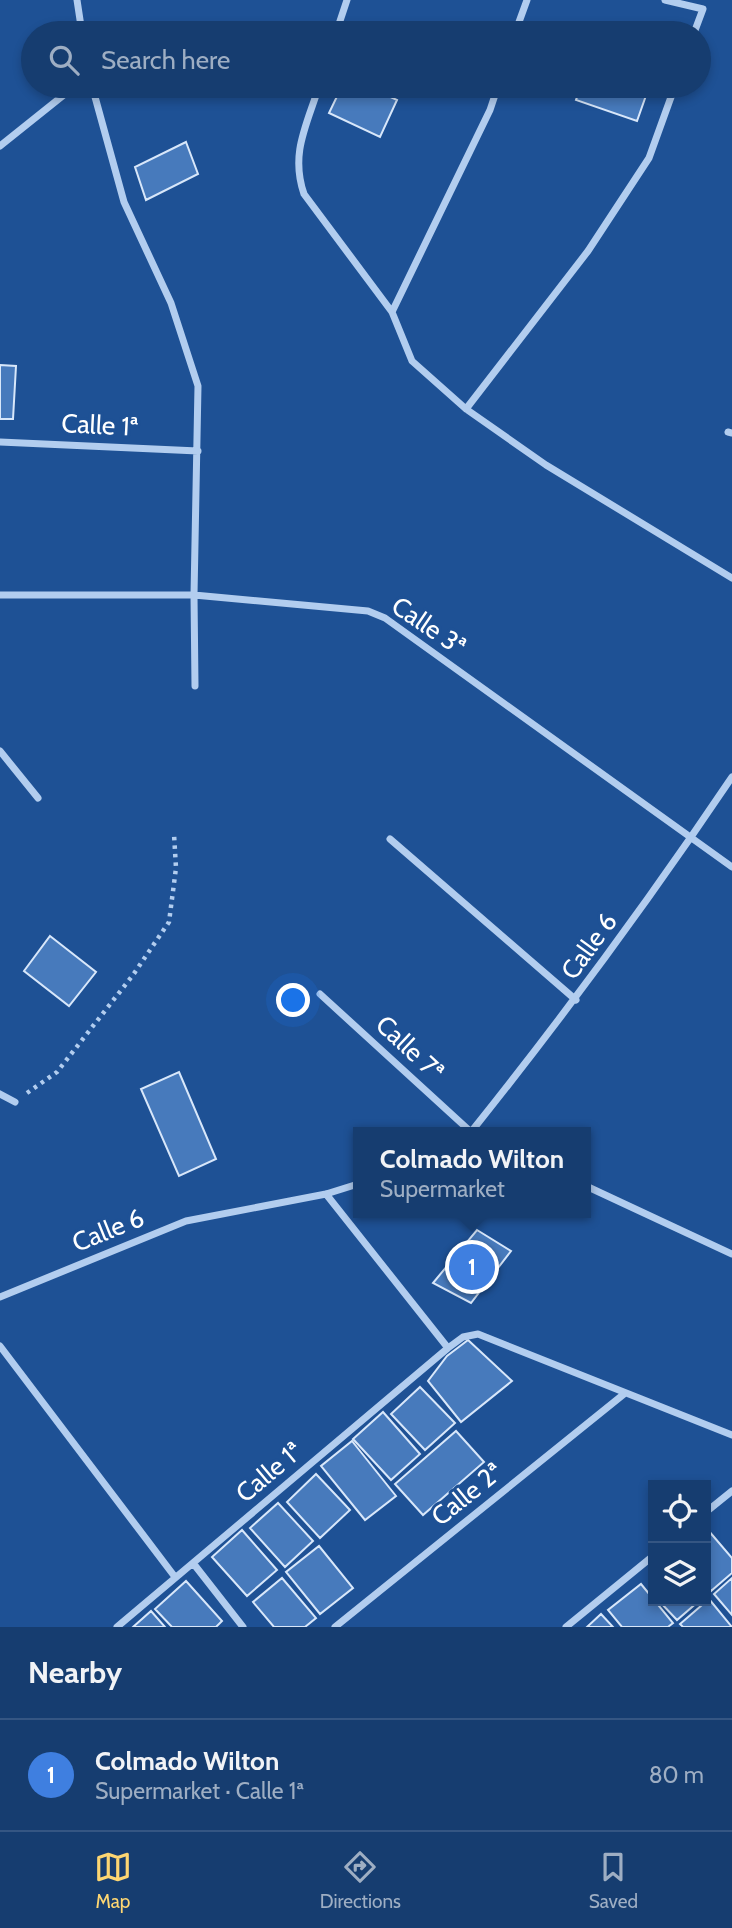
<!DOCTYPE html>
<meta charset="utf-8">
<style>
body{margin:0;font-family:Cabin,sans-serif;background:#234878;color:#f1f3f6}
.controls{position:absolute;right:21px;bottom:21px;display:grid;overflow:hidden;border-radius:0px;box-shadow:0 4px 10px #0003}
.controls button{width:63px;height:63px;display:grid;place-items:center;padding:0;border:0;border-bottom:2px solid #355683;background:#163d70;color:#f1f3f6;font:35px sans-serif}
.you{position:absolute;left:294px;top:1001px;width:24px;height:24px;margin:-18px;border:5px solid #fff;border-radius:50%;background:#1a73e8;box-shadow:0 0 0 10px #1a73e833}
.badge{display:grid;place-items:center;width:46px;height:46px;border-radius:50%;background:#fdd672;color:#fff;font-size:23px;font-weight:700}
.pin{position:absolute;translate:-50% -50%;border:4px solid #fff;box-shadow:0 2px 7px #0006}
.popup{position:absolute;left:353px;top:1127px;width:238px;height:91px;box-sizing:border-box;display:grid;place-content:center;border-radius:0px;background:#163d70;filter:drop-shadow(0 2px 5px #0005);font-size:23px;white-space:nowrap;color:#9eaec3}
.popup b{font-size:26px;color:#f1f3f6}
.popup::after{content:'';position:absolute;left:50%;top:100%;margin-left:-14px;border:14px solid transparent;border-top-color:#163d70}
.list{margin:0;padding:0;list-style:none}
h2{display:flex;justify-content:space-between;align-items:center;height:91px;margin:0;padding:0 28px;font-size:30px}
h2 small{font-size:23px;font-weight:400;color:#9eaec3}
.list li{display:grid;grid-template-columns:46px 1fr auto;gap:21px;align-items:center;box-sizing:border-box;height:112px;padding:0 28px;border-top:2px solid #355683}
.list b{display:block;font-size:26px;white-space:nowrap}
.list p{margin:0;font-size:23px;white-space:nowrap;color:#9eaec3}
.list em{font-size:23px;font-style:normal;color:#9eaec3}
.icon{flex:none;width:38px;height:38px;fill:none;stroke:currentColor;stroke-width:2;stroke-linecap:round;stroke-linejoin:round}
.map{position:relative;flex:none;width:732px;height:1627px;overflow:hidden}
.search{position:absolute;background:#163d70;box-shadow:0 4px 10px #0003;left:21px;right:21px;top:21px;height:77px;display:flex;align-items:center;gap:18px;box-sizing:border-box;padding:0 24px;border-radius:38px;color:#9eaec3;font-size:26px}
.sheet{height:203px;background:#163d70}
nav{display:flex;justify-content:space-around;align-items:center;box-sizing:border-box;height:98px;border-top:2px solid #355683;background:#163d70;font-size:19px;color:#9eaec3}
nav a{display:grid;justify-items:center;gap:4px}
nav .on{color:#fdd672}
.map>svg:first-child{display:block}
</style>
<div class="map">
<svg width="732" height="1627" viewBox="0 0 732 1627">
<rect width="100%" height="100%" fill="#1e5195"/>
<path fill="#477abc" stroke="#d8e7fa" stroke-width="2" d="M342,86H367L397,100L380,137L329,113Z
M581,86H647L649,87L637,121L576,100Z
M186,142L198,174L146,200L135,167Z
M0,365L16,366L13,419H0Z
M50,936L96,972L69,1006L24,971Z
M179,1072L216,1159L179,1176L141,1089Z
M477,1230L511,1251L471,1303L433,1283Z
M468,1340L512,1381L461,1422L428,1381L447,1356Z
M420,1387L455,1423L425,1450L391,1414Z
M383,1412L420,1454L391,1480L353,1439Z
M456,1431L484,1462L423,1515L395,1484Z
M352,1441L396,1496L365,1520L321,1466Z
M316,1474L350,1510L320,1538L287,1502Z
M278,1503L313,1541L285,1567L250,1528Z
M242,1530L277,1570L247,1596L212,1557Z
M708,1530L732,1558V1573L711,1591L706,1585V1532Z
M319,1546L353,1588L320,1614L286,1572Z
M282,1578L316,1618L305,1627H274L253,1602Z
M732,1578V1615L714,1594Z
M186,1581L222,1621L216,1627H172L155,1609Z
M641,1584L673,1623L668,1627H622L608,1610Z
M709,1599L732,1627H683L680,1624Z
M659,1601H699L677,1620Z
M151,1611L165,1627H133Z
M601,1614L613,1627H587Z"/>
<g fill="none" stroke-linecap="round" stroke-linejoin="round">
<path stroke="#b2cdef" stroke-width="4.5" stroke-dasharray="3.5 5" stroke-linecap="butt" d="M27,1093L57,1072L133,975L169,922L176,868L174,834"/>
<path stroke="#b2cdef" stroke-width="7" d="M77,0L82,33
M665,0L703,9L694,33
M336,33L347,0
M515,33L527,0
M92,86L124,202L171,303L198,386L194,595L195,686
M319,86C307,125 290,153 304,194L392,312L412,361L466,409L546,465L732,578
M0,146L75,86
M392,312L490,110L498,86
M466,409L588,251L649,158L675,86
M728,432L732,433
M0,442L198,451
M0,595H194L368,611L385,618L732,867
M0,751L38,798
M390,839L576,1000
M320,994L471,1132C563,1017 650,899 732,777
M0,1094L15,1102
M586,1186L732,1254
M326,1194L448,1348
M0,1297L186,1221L326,1194L358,1184
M0,1346L175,1577
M706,1512L732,1491
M193,1563L243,1627
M117,1627L448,1348L463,1337L478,1334L732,1435
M335,1627L624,1394
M566,1627L653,1556"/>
</g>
<g text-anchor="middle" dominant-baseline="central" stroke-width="6" stroke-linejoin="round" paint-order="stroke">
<g font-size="26" fill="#fff" stroke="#1e5195">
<text transform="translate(100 425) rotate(3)">Calle 1ª</text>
<text transform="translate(429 626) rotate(34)">Calle 3ª</text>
<text transform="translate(589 946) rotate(-54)">Calle 6</text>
<text transform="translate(410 1048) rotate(43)">Calle 7ª</text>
<text transform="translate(108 1230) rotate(-22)">Calle 6</text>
<text transform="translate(269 1472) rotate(-40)">Calle 1ª</text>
<text transform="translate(467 1494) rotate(-39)">Calle 2ª</text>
</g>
</g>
</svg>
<div class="controls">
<button><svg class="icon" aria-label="locate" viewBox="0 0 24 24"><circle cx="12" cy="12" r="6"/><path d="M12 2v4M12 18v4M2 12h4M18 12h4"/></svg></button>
<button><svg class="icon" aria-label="layers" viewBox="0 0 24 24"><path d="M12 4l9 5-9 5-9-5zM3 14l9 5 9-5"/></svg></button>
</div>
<div class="you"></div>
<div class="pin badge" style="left:472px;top:1267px;background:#3f7fe0">1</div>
<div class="popup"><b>Colmado Wilton</b>Supermarket</div>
<div class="search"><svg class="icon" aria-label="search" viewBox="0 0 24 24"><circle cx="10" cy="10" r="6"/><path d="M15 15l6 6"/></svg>Search here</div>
</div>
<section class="sheet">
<h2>Nearby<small></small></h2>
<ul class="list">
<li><span class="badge" style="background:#3f7fe0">1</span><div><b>Colmado Wilton</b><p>Supermarket · Calle 1ª</p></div><em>80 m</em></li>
</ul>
</section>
<nav>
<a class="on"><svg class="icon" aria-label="map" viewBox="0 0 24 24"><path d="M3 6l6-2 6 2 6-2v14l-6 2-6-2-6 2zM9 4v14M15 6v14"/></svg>Map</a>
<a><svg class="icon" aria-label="directions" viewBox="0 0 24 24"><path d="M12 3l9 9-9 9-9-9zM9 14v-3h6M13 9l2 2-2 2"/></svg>Directions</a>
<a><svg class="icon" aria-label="saved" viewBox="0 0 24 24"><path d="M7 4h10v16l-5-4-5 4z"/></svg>Saved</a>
</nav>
